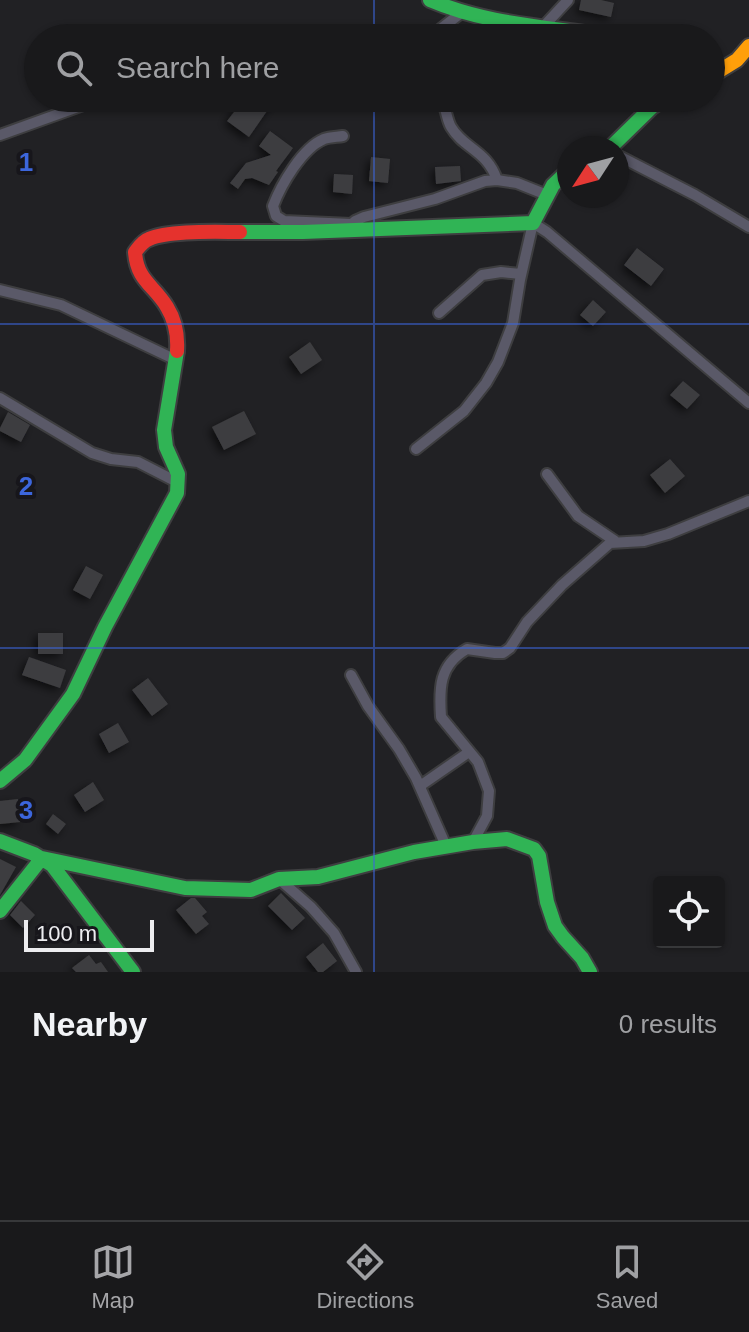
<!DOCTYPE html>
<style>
body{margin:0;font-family:Arial,sans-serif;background:#222224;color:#f1f3f6}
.controls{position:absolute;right:24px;bottom:24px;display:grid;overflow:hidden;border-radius:8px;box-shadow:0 2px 6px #0004}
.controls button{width:72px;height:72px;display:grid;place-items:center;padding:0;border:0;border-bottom:2px solid #37383a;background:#19191b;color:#f1f3f6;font:40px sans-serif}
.compass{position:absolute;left:557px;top:136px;width:72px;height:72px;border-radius:50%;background:#19191b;box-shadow:0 2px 6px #0004;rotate:234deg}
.scale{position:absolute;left:24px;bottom:20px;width:130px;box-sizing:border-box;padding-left:8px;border:4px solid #ededf0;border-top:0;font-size:22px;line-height:28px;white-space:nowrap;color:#ededf0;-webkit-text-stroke:6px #17161b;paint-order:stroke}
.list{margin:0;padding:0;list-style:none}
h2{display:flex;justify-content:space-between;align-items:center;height:104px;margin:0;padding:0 32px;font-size:34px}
h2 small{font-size:26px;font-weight:400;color:#9fa0a3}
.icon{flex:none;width:44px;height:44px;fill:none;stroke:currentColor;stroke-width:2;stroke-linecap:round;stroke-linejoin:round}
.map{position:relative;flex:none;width:749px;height:972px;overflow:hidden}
.search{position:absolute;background:#19191b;box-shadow:0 2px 6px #0004;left:24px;right:24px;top:24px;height:88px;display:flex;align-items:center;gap:20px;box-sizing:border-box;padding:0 28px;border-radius:44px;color:#9fa0a3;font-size:30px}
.sheet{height:248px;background:#19191b}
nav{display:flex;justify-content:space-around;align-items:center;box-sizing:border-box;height:112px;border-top:2px solid #37383a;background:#19191b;font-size:22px;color:#9fa0a3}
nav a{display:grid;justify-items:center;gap:4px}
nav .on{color:#a6a6a9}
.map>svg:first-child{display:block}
</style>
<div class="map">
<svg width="749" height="972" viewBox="0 0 749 972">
<defs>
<filter id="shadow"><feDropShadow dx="-3.5" dy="3.5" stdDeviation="4" flood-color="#0009"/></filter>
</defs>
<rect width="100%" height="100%" fill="#212124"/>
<path fill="#3e3e40" filter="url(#shadow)" d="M581,0H601L614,3L611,17L579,10Z
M245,98H269L274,101L249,137L227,121Z
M270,131L293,148L276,171L278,172L269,185L252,178L245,179L238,189L230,183L246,163L271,155L259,146Z
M371,157L390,159L388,183L369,181Z
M460,166L461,181L436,184L435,167Z
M334,174L353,175L352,194L333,192Z
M637,248L664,269L651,286L624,265Z
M593,300L606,312L593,326L580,315Z
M310,342L322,360L301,374L289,357Z
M683,381L700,395L687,409L670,395Z
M244,411L256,434L224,450L212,427Z
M8,412L30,425L21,442L0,431V428Z
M670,459L685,476L665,493L650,475Z
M86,566L103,575L90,599L73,590Z
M38,633H63V654H38Z
M29,657L66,670L60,688L22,675Z
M148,678L168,704L152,716L132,690Z
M118,723L129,742L109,753L99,734Z
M93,782L104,800L85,812L74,795Z
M18,799L20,822L0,824V801Z
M53,814L66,824L58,834L46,824Z
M0,859L16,867L0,895Z
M281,893L305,918L292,930L268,906Z
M191,898H195L207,912L202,916L209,924L196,934L176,910Z
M21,901L35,915L23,928L10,915Z
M323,943L337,961L323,972H318L306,957Z
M89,955L96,964L101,962L108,972H76L72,968Z"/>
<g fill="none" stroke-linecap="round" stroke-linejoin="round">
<g stroke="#3e3e40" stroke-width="14">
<path id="street" d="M544,26L568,0
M429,38L461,13
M445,109C447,115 448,122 451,127C464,149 487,150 497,180
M0,135L89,103L114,98
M343,136C337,137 330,137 324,139C302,148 281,185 273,206L276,216L284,221L351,224
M617,155L695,195L749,227
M346,230L355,221L364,217L435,199L485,181L497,180L517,183L547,195
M0,290L61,305L176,360
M439,313L482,275L501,272L521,274
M0,398L92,453L111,459L138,462L179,483
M416,449L464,411L486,383L498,362L513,323L520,280L533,223L547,232L749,403
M547,474L578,516L615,541
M351,675L368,706L399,749L416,778L446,846
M420,786L469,752
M473,842L487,816L489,791L478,762L441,717C439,688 439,665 467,649L495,653H503L510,648L527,622L562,585L610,543L644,541L668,534L749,501
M279,879L311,907L334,933L356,972"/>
</g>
<g stroke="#3e3e40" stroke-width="18">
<path id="fast" d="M430,0C481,22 536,26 591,34L602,38
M610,148L652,107L665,98
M240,232H303L533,223L553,185L569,170
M0,781L25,760L73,694L105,627L177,493L178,474L166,447L164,430L177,351
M0,841L34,854L52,865L133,972
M0,911L42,858L185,888L251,890L279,879L318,877L414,852L473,842L507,839L534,849L539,856L547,902L555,926L563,937L582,958L590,972"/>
</g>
<g stroke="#3e3e40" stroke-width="18">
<path id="slow" d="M711,76L737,60L749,46"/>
</g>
<g stroke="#3e3e40" stroke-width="18">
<path id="jam" d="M177,351C178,336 175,320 167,307C154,285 137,281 135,252C139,247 143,241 149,239C169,230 217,232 240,232"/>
</g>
<use href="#street" stroke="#5a5968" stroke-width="10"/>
<use href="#fast" stroke="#30b455" stroke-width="14"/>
<use href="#slow" stroke="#ff9f0a" stroke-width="14"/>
<use href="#jam" stroke="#e5322d" stroke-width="14"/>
</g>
<path fill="none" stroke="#3c66dc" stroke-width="2" stroke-opacity="0.55" d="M374,0V38M374,98V972M0,324H749M0,648H749"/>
<g font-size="26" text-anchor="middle" font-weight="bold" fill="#3c66dc" stroke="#17161b" stroke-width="8" stroke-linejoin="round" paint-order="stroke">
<text x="26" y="171">1</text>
<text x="26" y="495">2</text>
<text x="26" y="819">3</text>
</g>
</svg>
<div class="controls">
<button><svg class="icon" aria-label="locate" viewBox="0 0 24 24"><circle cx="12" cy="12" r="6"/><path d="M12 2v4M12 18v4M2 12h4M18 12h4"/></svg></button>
</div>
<svg class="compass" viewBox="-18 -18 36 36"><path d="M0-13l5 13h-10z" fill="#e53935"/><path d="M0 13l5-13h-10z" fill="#9fa0a3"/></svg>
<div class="scale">100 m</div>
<div class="search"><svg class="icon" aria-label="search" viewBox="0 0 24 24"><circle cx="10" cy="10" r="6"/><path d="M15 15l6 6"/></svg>Search here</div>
</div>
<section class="sheet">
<h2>Nearby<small>0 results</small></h2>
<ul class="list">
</ul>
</section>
<nav>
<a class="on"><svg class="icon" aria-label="map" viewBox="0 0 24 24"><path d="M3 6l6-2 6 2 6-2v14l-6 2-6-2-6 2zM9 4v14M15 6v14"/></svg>Map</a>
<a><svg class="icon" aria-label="directions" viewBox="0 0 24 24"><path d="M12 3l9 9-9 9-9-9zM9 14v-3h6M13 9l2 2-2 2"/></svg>Directions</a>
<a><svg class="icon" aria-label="saved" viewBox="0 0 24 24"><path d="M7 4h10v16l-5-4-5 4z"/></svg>Saved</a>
</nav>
